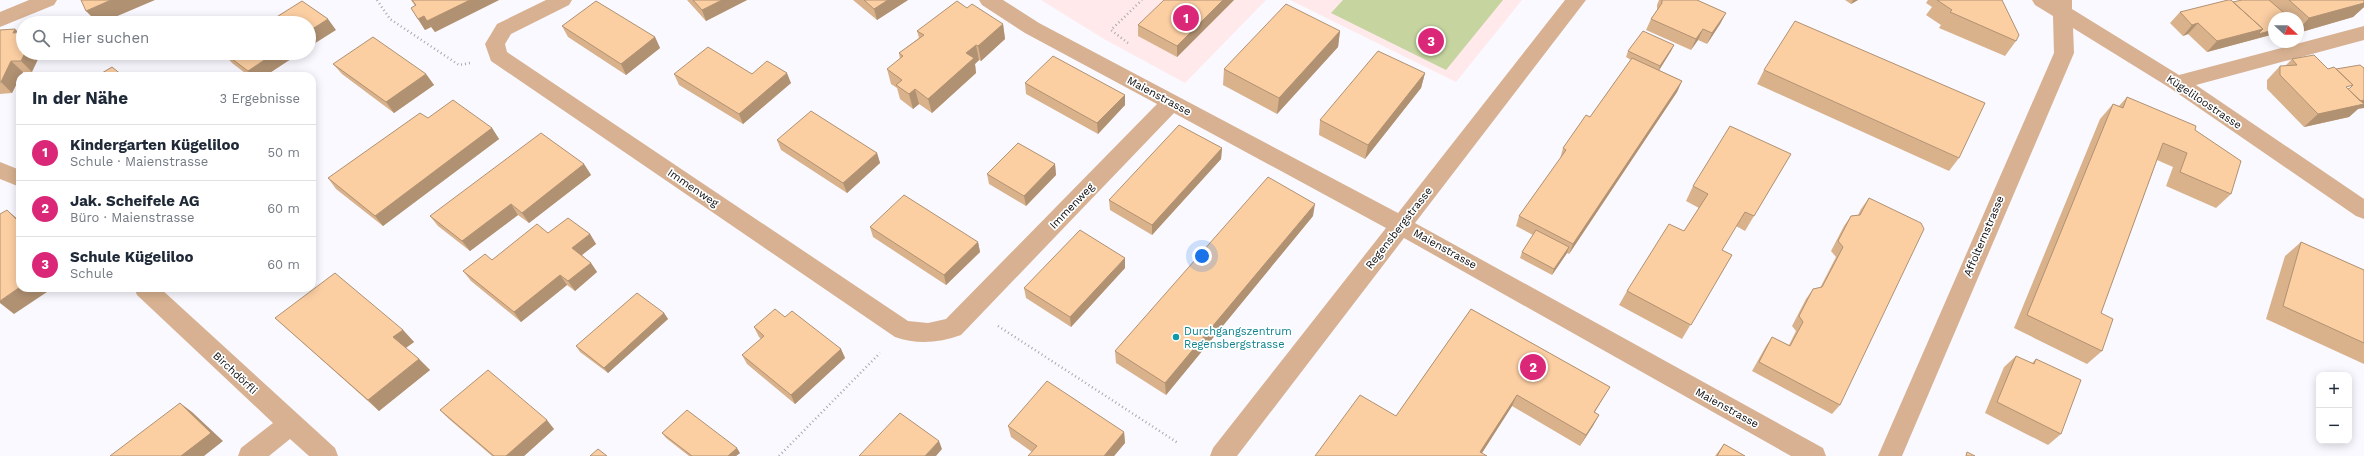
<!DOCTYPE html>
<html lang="de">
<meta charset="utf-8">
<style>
body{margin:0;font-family:"Work Sans",sans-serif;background:#f6f6f7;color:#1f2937}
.controls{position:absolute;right:12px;bottom:12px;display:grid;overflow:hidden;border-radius:8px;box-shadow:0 2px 10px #0003}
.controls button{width:36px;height:36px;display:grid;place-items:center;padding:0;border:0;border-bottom:1px solid #e0e1e3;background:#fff;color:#1f2937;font:20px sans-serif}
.compass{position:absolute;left:2268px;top:12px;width:36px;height:36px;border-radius:50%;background:#fff;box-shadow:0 2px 10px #0003;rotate:111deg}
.you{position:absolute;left:1202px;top:256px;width:14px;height:14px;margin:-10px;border:3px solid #fff;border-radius:50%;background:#1a73e8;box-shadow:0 0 0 6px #1a73e833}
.badge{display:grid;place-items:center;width:26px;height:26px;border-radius:50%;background:#db2777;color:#fff;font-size:13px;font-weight:700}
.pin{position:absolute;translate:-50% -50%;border:2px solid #fff;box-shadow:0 1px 4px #0006}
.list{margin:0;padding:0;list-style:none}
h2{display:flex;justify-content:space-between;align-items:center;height:52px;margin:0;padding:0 16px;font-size:17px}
h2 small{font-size:13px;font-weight:400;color:#747a83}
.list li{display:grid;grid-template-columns:26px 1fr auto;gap:12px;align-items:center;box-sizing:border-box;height:56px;padding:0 16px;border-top:1px solid #e0e1e3}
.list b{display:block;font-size:15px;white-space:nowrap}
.list p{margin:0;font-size:13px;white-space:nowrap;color:#747a83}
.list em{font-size:13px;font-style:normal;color:#747a83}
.icon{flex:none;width:22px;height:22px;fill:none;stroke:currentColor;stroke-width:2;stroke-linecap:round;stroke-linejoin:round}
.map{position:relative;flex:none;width:2364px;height:456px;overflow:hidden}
.search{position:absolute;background:#fff;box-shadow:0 2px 10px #0003;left:16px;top:16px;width:300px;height:44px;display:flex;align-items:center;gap:10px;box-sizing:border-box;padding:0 14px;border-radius:22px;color:#747a83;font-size:15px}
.panel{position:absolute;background:#fff;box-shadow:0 2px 10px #0003;left:16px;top:72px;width:300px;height:220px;border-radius:12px}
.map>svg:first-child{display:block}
</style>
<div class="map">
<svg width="2364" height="456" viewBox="0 0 2364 456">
<rect width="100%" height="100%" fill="#f9f9ff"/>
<path fill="#ffe9eb" d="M1041,0H1266L1185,83L1104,39Z
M1290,0H1522L1456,82Z"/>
<path fill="#c6d5a0" d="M1343,0H1503L1446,70L1331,13Z"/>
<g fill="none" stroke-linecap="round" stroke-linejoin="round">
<path stroke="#a8a8ad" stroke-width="2.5" stroke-dasharray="1 3" stroke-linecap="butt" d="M377,0L390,19L459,65L470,63
M1128,43L1111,30L1142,0
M998,326L1178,443
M779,456L880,353"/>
<path fill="#d7b191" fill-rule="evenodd" d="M29,0H57L54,5L0,27V12Z
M546,0H572L569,5L511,34L505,44L507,52L908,321L928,323L946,319L1157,104L1025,33L982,5L979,0H1003L1039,23L1398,213L1565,0H1586L1415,223L1823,448L1826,456H1791L1404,238L1237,456H1210L1213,448L1386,228L1174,113L961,335C939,343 917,345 895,337L491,61L485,44L497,24Z
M2032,0H2072V9L2179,75L2364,26V40L2196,85L2364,199V219L2356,216L2170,88L2073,28L2074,53L1902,456H1878L2054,53L2053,16L2035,5Z
M0,162L20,170V187L0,179Z
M134,288H160L335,448L338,456H309L290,439L269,456H238L241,448L273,423L137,295Z"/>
</g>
<path fill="#d9b28c" d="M411,0H499L435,32L431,27L425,30L411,8L415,6Z
M687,0H747L706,21Z
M853,0H908L877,20Z
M1234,0L1177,57L1138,36V25Z
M1659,0H1697L1726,13L1720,24L1707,44L1698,40L1691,50L1646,30L1651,19L1657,10V5Z
M1845,0H1858L1851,4Z
M1928,0H2002L2016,41L2005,56L1939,28L1941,25L1926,15L1932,7L1926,3Z
M2242,0H2364V7L2353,17L2298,33V18H2274V34L2207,52L2188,34L2183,36L2170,23L2180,12L2233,2Z
M967,8L1003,24L1005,39L981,61L979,60L975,64L976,73L932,113L919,104L913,109L900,99L897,88L891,84L887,69L900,59L899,53L919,38L917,31Z
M562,26L655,37L660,48L626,75L568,37Z
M15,29L18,32L32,72H23L12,93L0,94V30Z
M1340,31L1338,47L1277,114L1223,85L1224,69Z
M1674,45L1671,51L1659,70L1682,81L1677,92L1569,254L1567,253L1552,275L1520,258L1522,252L1533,235L1516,226L1519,216L1560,159L1563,148L1590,117L1631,60L1626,57L1628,51Z
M223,53H300L265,76H249L232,63Z
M2292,59L2358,109L2349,117L2304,127L2267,89V80L2280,66H2285Z
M333,64L426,74L434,85L394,113L342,74Z
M1764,70L1959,158L1949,171L1757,84Z
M1425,73L1421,88L1365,159L1319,135L1320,120Z
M674,74H752L791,83L743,124L679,85Z
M1025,83L1125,95V105L1098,134L1026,94Z
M2127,97L2195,130L2231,194L2216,208L2166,186L2173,167L2157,160L2101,313L2102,351L2087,364L2014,328L2100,119L2113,104L2119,106Z
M428,118L492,128L499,139L383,226L336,189L328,178Z
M777,140L877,153L880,163L847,193L781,150Z
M1222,148L1221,159L1152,235L1110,210L1109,200Z
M1791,154L1745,231L1736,226L1722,250L1732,255L1682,339L1619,305L1627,291L1684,231L1699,208L1686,201L1693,186Z
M584,164L591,175L529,223L518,215L470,251L438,226L430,216Z
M1055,164L1056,175L1026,206L989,184L987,174Z
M1869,198L1840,405L1832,414L1752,371L1766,346L1772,337L1789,345L1796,331L1792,326L1806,299L1813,289L1820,288L1836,257L1831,251L1844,226L1851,216L1858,215L1861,209Z
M1313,216L1166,395L1116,363L1115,351Z
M870,227L978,242L980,252L946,285L873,237Z
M548,233L590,234L596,244L582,255L591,263L597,272L575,291L567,285L521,322L471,281L463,271L492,260Z
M2301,242L2364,270V364L2266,319L2285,256Z
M1125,268L1071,327L1026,298L1024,288Z
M1471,309L1610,387L1595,412L1599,415L1580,446L1512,406L1482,453L1396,416Z
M664,313L668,319L608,373L580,352L576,346Z
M275,318L403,330L414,342L406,348L419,359L430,370L379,411Z
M754,327L841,349L845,358L795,404L747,364L742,355L761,339L759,337Z
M2016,356L2032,363L2036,359L2061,434L2048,445L1985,413L2004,367Z
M440,410L554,429L524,456H492L449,419Z
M1008,426L1124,432L1125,443L1114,456H1028L1032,452L1011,437Z
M662,433L740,453L736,456H689L666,438Z
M1724,444L1745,456H1715Z"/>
<path fill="#b09172" d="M111,0H155L101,23H98L86,11Z
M470,0H499L435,32L427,21Z
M722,0H747L706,21L702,10Z
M888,0H908L877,20L874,9Z
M1223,0H1234L1177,57V46Z
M1853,0H1858L1851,4Z
M2364,3V7L2353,17L2298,33V30L2309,18Z
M1726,13L1720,24L1707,44L1712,33Z
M424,16L431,27L425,30L418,19Z
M328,19L336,30L309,47V31Z
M2198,23L2188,34L2183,36L2192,25Z
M1003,24L1005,39L981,61L978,46Z
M15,29L23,37L13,33Z
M1703,29L1698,40L1691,50L1696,39Z
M2263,29L2252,40L2207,52L2217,41Z
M2274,30V34L2252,40L2258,34Z
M1340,31L1338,47L1277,114L1279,98Z
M655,37L660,48L626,75L621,64Z
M976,45L979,60L975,64L976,73L932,113L928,99L966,53Z
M1674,45L1671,51L1658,72L1660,66Z
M25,53H41L32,72L21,61Z
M275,53H300L265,76H252L248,71Z
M11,61L23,72L21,76H20V77L12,93L1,82Z
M787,73L791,83L743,124L739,114Z
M1425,73L1421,88L1365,159L1368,145Z
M426,74L434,85L394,113L386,102Z
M1682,81L1677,92L1569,254L1573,244Z
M915,89L919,104L913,109L909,94Z
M1125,95V105L1098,134L1097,123Z
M2364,100V108L2358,109L2349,117L2304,127L2318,114L2356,102Z
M492,128L499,139L383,226L375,216Z
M1222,148L1221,159L1152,235V225Z
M877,153L880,163L847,193L843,183Z
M584,164L591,175L529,223L522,213Z
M1055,164L1056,175L1026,206L1024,196Z
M511,204L518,215L470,251L462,241Z
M1315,204L1313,216L1166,395L1165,383Z
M7,210L20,221V223Z
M590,234L596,244L578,258L572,248Z
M978,242L980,252L946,285L944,275Z
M1569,247L1567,253L1552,275L1554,269Z
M1125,258V268L1071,327L1070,317Z
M591,263L597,272L575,291L568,281Z
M560,275L567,285L521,322L514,312Z
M20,287V288H53L14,314L0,303V301Z
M664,313L668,319L608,373L604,368Z
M403,330L414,342L404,349L393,337Z
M841,349L845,358L795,404L791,395Z
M419,359L430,370L379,411L368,400Z
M1517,395L1512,406L1480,456V452Z
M180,403L192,412L223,441L204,456H181Z
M1599,415L1593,426L1580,446L1586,435Z
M547,420L554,429L524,456H506Z
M1124,432L1125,443L1114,456H1104Z
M939,441L942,449L936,456H925Z
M737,448L740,453L736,456H728Z"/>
<path fill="#fccfa3" stroke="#b09172" d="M81,0H111L86,11Z
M412,0H470L427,21L424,16L418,19L411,8L416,5Z
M693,0H722L702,10Z
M864,0H888L874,9Z
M1164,0H1223L1177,46L1138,25Z
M1662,0H1697L1726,13L1712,33L1703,29L1696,39L1651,19L1662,3Z
M1937,0H2002L2019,35L2016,41L1950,12L1952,10Z
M2228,0H2231L2263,29L2217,41L2198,23L2192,25L2180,12Z
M2242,0H2269L2290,18H2274V30L2258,34L2263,29L2233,2Z
M2289,0H2364V3L2309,18Z
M302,1L328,19L309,31V23H267Z
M596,1L655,37L621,64L562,26Z
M957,1L967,8L972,4L1003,24L978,46L976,45L966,53L974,58L928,99L915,89L909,94L896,85L902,80L887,69L903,56L899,53L924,35L917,31Z
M1286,4L1340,31L1279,98L1224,69Z
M1795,21L1985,103L1959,158L1764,70Z
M15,29L13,33L23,32V53H25L21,61H11L1,82H0V30Z
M1643,31L1674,45L1660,66L1628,51Z
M373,37L426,74L386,102L333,64Z
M708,47L752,74L767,61L787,73L739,114L674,74Z
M1378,51L1425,73L1368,145L1320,120Z
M224,53H275L248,71Z
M2314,55L2328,69L2334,67L2353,85L2346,87L2364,104L2318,114L2280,75V66L2297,65L2292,59Z
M1053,56L1125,95L1097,123L1025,83Z
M1632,58L1682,81L1573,244L1519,216L1566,150L1563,148L1586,115L1590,117Z
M2360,65L2364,68V100L2360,101L2348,89L2350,88L2353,85L2336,69Z
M112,67L123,76H97Z
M2127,97L2196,126L2195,130L2241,161L2231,194L2180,172L2187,153L2163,143L2101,313L2113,319L2102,351L2027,315L2113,104L2123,108Z
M453,100L492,128L375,216L328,178L420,113L428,118Z
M811,111L877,153L843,183L777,140Z
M1179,125L1222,148L1152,225L1109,200Z
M1730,126L1791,154L1754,216L1745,212L1722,250L1732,255L1691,325L1627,291L1669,224L1684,231L1708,194L1693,186Z
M541,133L584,164L522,213L511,204L462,241L430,216Z
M1018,143L1055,164L1024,196L987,174Z
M1268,177L1315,204L1165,383L1115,351Z
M904,195L978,242L944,275L870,227Z
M1869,198L1921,223L1924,229L1840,405L1759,362L1772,337L1790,346L1803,322L1799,316L1813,289L1822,287L1843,247L1838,241L1851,216L1860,215Z
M7,210L20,223V287L0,301V214Z
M568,218L590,234L572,248L591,263L568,281L560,275L514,312L463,271L485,254L492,260L537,224L548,233Z
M1080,230L1125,258L1070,317L1024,288Z
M1536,230L1569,247L1554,269L1522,252Z
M2301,242L2364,270V343L2283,306Z
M335,273L403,330L393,337L419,359L368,400L275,318Z
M637,293L664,313L604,368L576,346Z
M775,309L785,317L792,311L841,349L791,395L742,355L764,336L754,327Z
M1471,309L1610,387L1594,412L1599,415L1586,435L1517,395L1480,452L1487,456H1315L1360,395L1396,416Z
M2016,356L2034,364L2036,359L2081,380L2061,434L1997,402Z
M488,370L547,420L506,456H494L440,410Z
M1047,381L1124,432L1104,456H1028L1037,446L1008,426Z
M180,403L211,433L181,456H110Z
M687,410L737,448L728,456H692L662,433Z
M900,413L939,441L925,456H859Z
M1724,444L1745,456H1717Z
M598,449L607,456H590Z
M1967,452L1975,456H1966Z"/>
<circle fill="#0f9aa8" stroke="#fff" stroke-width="1.5" cx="1176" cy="337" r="4"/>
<g text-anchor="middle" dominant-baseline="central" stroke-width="3.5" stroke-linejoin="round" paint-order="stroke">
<g font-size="11" fill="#0d0d0f" stroke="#fff">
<text transform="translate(1159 96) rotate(28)">Maienstrasse</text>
<text transform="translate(2204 102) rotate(34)">Kügeliloostrasse</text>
<text transform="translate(693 188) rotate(34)">Immenweg</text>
<text transform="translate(1072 206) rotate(-46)">Immenweg</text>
<text transform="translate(1399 228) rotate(-52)">Regensbergstrasse</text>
<text transform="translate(1984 236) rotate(-67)">Affolternstrasse</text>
<text transform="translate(1445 249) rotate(29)">Maienstrasse</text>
<text transform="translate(235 373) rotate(43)">Birchdörfli</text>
<text transform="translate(1727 408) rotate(29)">Maienstrasse</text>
</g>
<g font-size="11" fill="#0d838f" stroke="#fff" text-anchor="start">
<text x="1184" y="331">Durchgangszentrum<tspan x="1184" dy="13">Regensbergstrasse</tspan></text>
</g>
</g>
</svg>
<div class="controls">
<button>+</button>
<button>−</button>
</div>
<svg class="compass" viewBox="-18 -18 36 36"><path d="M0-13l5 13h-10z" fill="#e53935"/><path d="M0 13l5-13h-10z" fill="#747a83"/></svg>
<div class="you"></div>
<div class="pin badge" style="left:1186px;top:18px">1</div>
<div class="pin badge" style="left:1533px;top:367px">2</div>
<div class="pin badge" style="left:1431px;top:41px">3</div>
<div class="search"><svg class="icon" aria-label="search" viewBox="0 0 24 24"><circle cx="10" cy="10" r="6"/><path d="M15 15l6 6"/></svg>Hier suchen</div>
<section class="panel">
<h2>In der Nähe<small>3 Ergebnisse</small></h2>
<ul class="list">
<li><span class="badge">1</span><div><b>Kindergarten Kügeliloo</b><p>Schule · Maienstrasse</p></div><em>50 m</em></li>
<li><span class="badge">2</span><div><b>Jak. Scheifele AG</b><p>Büro · Maienstrasse</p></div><em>60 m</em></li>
<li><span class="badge">3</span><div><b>Schule Kügeliloo</b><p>Schule</p></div><em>60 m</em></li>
</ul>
</section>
</div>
